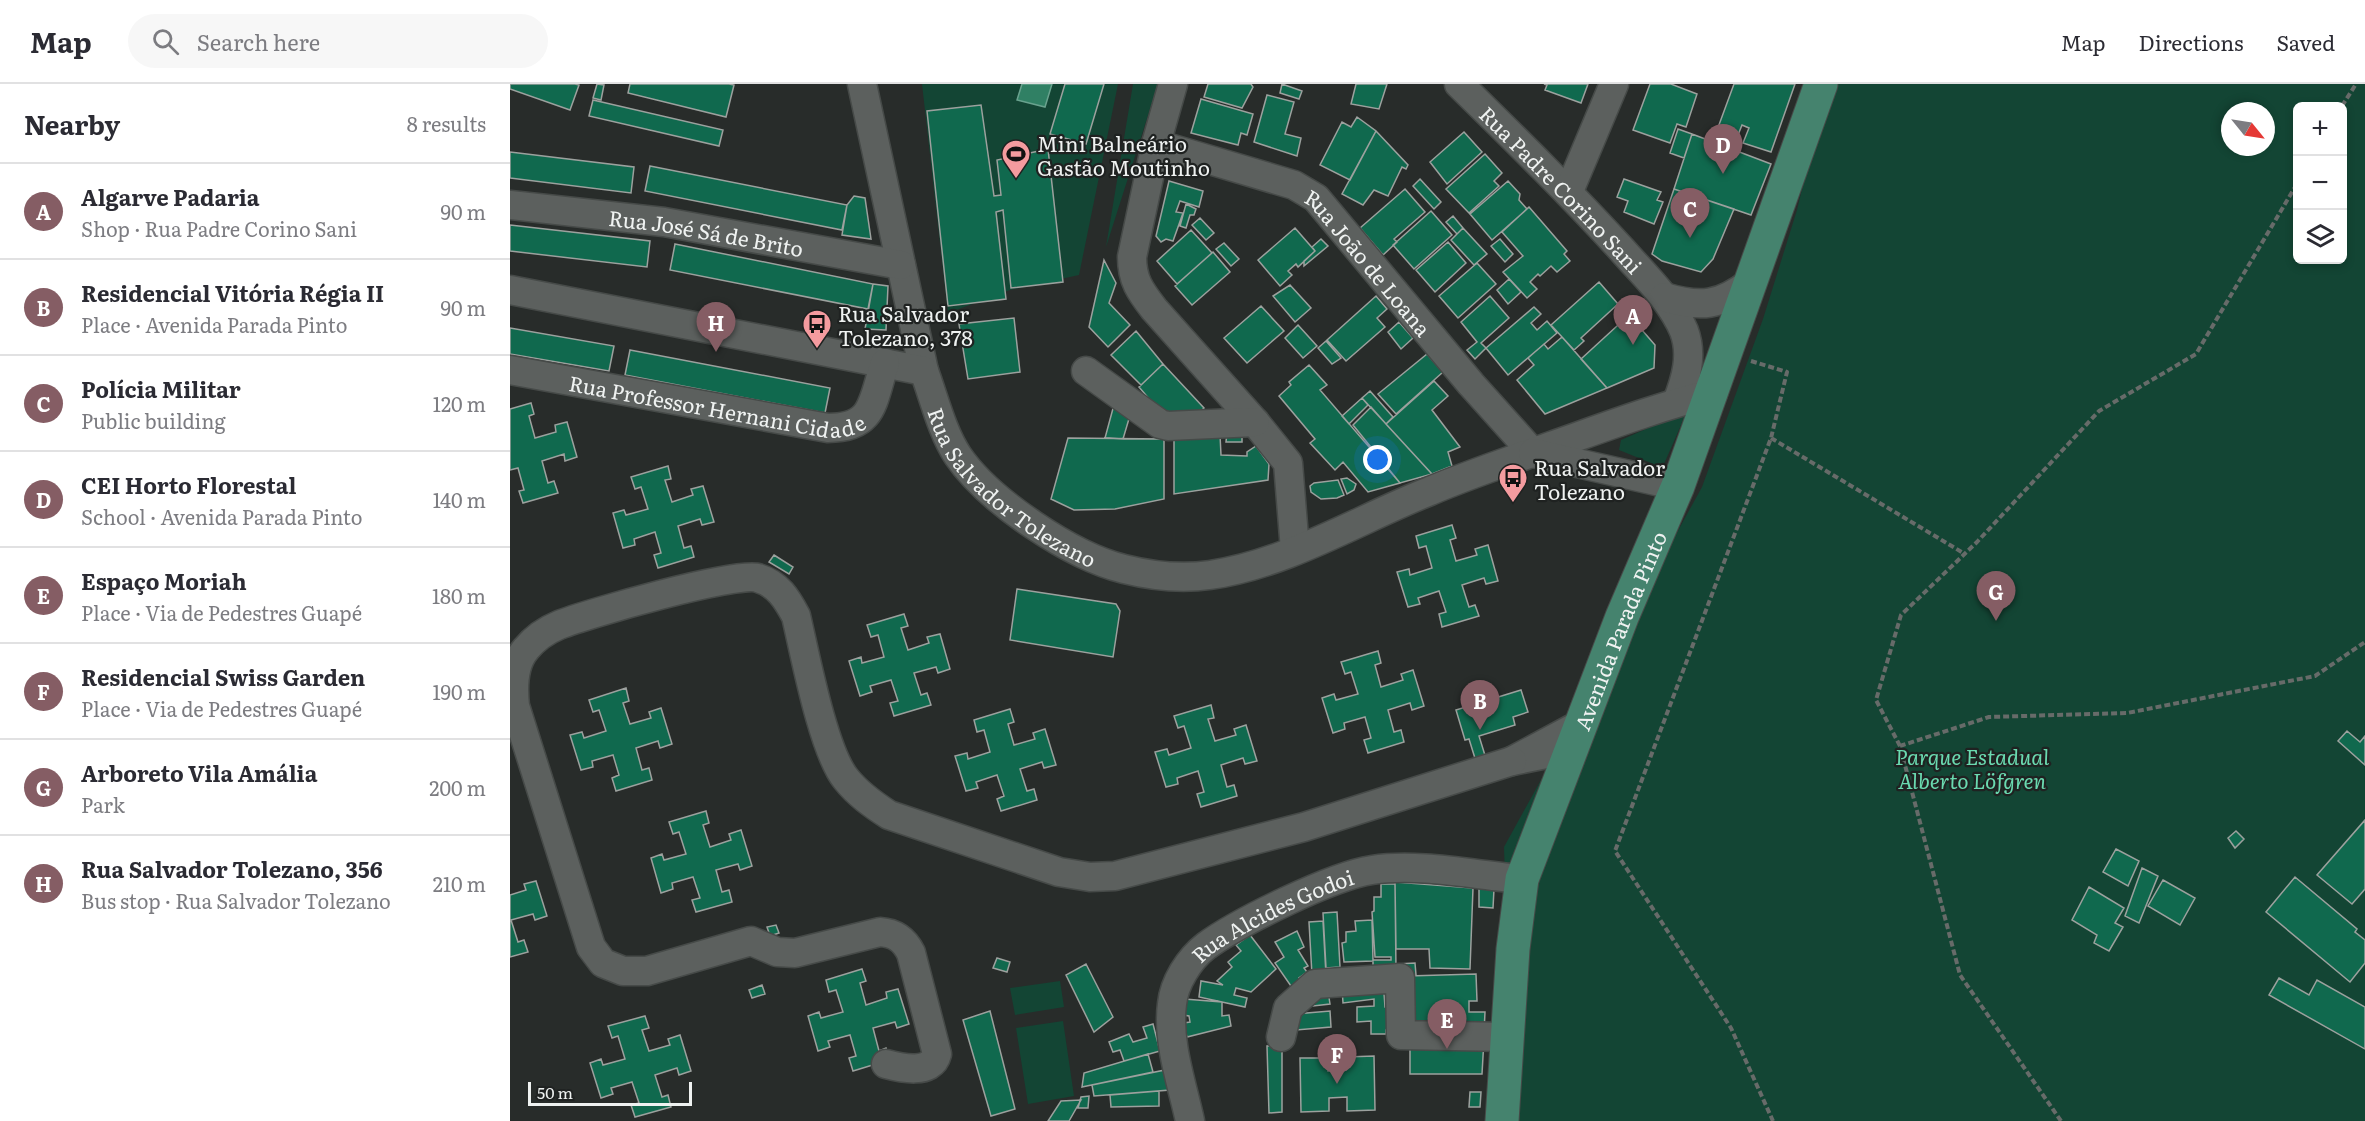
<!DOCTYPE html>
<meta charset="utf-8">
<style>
body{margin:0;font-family:Literata,serif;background:#f7f7f7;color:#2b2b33}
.controls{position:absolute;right:18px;top:18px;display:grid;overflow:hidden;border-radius:9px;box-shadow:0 3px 9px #0003}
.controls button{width:54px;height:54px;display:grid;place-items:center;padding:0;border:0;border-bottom:2px solid #e1e1e2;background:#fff;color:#2b2b33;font:30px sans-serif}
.compass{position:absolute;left:1711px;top:18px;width:54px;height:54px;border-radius:50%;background:#fff;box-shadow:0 3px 9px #0003;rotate:120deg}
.scale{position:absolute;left:18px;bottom:15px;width:164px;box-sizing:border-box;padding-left:6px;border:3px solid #eff2f1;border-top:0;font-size:16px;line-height:21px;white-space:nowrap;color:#eff2f1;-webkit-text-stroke:4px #1f2221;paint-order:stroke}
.you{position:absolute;left:868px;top:376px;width:21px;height:21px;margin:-15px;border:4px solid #fff;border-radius:50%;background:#1a73e8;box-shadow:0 0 0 9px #1a73e833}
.badge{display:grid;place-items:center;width:39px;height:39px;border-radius:50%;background:#855d64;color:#fff;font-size:20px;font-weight:700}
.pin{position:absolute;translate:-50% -50px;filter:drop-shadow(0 2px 3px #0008)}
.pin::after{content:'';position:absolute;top:32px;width:21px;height:18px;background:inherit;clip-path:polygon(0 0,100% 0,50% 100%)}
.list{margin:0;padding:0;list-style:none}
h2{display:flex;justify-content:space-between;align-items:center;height:78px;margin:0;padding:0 24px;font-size:26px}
h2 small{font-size:20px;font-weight:400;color:#7c7c81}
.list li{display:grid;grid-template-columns:39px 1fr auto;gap:18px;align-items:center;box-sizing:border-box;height:96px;padding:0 24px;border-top:2px solid #e1e1e2}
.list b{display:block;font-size:22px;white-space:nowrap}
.list p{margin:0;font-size:20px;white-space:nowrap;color:#7c7c81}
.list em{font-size:20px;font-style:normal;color:#7c7c81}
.icon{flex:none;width:33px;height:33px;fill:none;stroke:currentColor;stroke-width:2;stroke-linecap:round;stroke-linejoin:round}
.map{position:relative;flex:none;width:1855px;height:1037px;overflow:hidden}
header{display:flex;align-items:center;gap:36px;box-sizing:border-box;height:84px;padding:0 30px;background:#fff;border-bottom:2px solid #e1e1e2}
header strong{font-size:28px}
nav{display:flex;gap:33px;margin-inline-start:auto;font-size:21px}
.search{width:420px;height:54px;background:#f7f7f7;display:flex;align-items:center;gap:15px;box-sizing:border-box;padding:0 21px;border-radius:33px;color:#7c7c81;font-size:22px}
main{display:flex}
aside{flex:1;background:#fff}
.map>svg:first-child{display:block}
</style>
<header>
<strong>Map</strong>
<div class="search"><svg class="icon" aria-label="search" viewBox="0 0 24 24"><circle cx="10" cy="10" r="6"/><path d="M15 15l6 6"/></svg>Search here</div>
<nav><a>Map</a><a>Directions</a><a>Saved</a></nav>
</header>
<main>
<aside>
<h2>Nearby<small>8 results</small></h2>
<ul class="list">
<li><span class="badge">A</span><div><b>Algarve Padaria</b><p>Shop · Rua Padre Corino Sani</p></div><em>90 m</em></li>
<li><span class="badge">B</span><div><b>Residencial Vitória Régia II</b><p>Place · Avenida Parada Pinto</p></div><em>90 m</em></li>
<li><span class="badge">C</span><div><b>Polícia Militar</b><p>Public building</p></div><em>120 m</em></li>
<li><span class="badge">D</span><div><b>CEI Horto Florestal</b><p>School · Avenida Parada Pinto</p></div><em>140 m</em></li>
<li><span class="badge">E</span><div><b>Espaço Moriah</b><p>Place · Via de Pedestres Guapé</p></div><em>180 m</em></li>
<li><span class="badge">F</span><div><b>Residencial Swiss Garden</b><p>Place · Via de Pedestres Guapé</p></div><em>190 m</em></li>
<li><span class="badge">G</span><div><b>Arboreto Vila Amália</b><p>Park</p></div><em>200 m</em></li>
<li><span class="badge">H</span><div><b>Rua Salvador Tolezano, 356</b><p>Bus stop · Rua Salvador Tolezano</p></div><em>210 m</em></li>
</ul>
</aside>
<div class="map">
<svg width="1855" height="1037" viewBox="0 0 1855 1037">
<rect width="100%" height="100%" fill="#282c2a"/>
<path fill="#134534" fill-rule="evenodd" d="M412,0H608L569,191L500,206L438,229Z
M623,0H648L596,163Z
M1317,0H1855V1037H1003L994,763L1192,403L1253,235L1287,126ZM1788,22H1832V176H1788ZM1720,27H1756V63H1720Z
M1170,330L1175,332L1154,380L1146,381L1109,366L1111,356Z
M550,897L554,923L505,931L500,904Z
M553,937L564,1012L518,1020L506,944Z"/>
<path fill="#308064" stroke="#69a28e" stroke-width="1.5" d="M512,0H542L535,23L507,16Z"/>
<path fill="#10694e" stroke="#9ca19e" stroke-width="1.5" d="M0,0H65L69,1L60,26L0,5Z
M87,0L94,1L91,16L83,14Z
M120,0H219L224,1L216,33L118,9Z
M555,0H594L576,60L540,50Z
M698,0H741L743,3L732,24L694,13Z
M772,0L792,7L789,15L770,9Z
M846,0H877L869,25L841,20Z
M1034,0H1078L1071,19L1035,6L1037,1Z
M1140,0H1161L1187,10L1176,43L1167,40L1160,59L1123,46Z
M1224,0H1285L1261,68L1233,59L1239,44L1232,41L1226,56L1206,49Z
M757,11L784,18L775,50L791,54L787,72L744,58Z
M691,15L743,30L737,51L731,49L728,61L681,49Z
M83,16L213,46L209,62L79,32Z
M471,21L484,112L491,111L487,76L538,65L553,198L501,204L493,126L486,128L496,215L438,222L417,27Z
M847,33L866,47L840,96L810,81L832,38L841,43Z
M1168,45L1182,50L1174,74L1160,69Z
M866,47L898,81L896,85L892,83L878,112L864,106L853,121L832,110Z
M954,48L972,68L937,100L920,78Z
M1182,50L1261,80L1241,131L1164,105Z
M0,68L124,83L121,109L0,94Z
M975,70L992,89L984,97L989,102L959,129L936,105Z
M140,82L337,121L332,146L135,107Z
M910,95L931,118L924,125L903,102Z
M1114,95L1151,108L1147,116L1153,118L1144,140L1114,128L1118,117L1107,113Z
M659,97L693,107L689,123L670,117L666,128L673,129L663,157L656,155L651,158L646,152Z
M998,97L1010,110L1009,116L1017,125L982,156L960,130Z
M895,105L915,128L884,155L887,158L873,171L850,144Z
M1164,105L1224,125L1203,175L1191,188L1152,177L1142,170Z
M344,112L355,114L361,155L332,151L337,121Z
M676,120L686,125L684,131H680L676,144L670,142Z
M1019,123L1057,167L1054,170L1060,177L1047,188L1041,182L1030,192L1028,190L1020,198L1027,205L1017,214L993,188L1013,172L992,148Z
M921,127L942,151L904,185L883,161Z
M943,132L953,144L947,150L936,138Z
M690,134L704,149L696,156L682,141Z
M0,141L140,157L137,183L0,167Z
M785,144L805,167L788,183L786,180L778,187L782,191L770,202L748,176Z
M953,144L977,170L964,181L941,156Z
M681,146L702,169L667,200L647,177Z
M811,155L818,162L794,182V177L805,167L802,163Z
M990,155L1003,170L995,178L981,162Z
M938,158L956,179L925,208L906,186Z
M714,159L729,175L721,182L706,165Z
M165,160L363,200L358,225L160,186Z
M703,168L720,188L682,221L665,202Z
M594,176L606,199L599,219L620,241L598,263L579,243Z
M967,179L986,200L948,234L929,212Z
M999,195L1011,208L998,220L987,206Z
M1089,198L1108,220L1071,254L1074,257L1064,266L1041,241Z
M363,200L378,202L376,246L355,245Z
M780,201L801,224L785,238L763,212Z
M866,212L877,225L867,234L875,243L836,277L817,256Z
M980,212L999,234L971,259L976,264L965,275L957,266L967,258L951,238Z
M751,222L774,247L737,279L714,254Z
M1024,223L1031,230L1021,239L1027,246L1037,237L1047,249L998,291L976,264Z
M1119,231L1145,261L1144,284L1097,304L1071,275Z
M504,234L510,288L458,295L449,240Z
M889,238L903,254L891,265L878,248Z
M788,241L807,262L793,274L775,254Z
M0,244L104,262L99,287L0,270Z
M626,247L653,280L631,301L601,271Z
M1052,253L1097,304L1035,330L1007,296L1024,281L1018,274L1034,260L1038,265Z
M816,257L831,274L822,280L808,264Z
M120,266L320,304L315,329L115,291Z
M917,270L933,288L886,330L868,310Z
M653,280L694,324L688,330L651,329L629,303Z
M799,281L817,301L810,306L890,399L858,408L833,378L825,386L800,359L805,355L769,312L781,301L779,298Z
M924,297L938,312L922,326L950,363L938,368L942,382L922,390L876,340Z
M860,307L883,333L876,340L852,314Z
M852,314L858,321L839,340L832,332Z
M605,317L621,328L613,355L595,354Z
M21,319L24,330L19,332L25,354L46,348L45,341L57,338L67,373L55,377L54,370L32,377L38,399L44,397L48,409L13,419L9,407L14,406L8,384L0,386V325Z
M861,323L876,340L922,390L890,399L843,341Z
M717,348H732V358H716Z
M664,350L710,351L711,371L737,372V368L746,362L759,380L758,396L664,410Z
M558,354L654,355V415L605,425L564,426L541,415Z
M158,382L161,395L155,396L162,418L183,411L181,405L193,402L204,438L192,441L190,435L168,442L174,464L181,462L184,473L148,484L144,471L151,469L145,448L124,455L125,461L113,464L103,429L114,426L116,431L138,425L131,403L125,405L121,393Z
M837,394L846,400L844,406L837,410L831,395Z
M828,396L834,411L827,414L811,415L801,408L800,402L804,399Z
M942,441L946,454L940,456L946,477L967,471L965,465L978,461L988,497L976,500L974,494L952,501L959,523L965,521L969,532L932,543L929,530L936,528L929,507L908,514L910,520L898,523L887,488L899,485L900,491L922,484L916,462L909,464L906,452Z
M264,471L283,483L279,490L259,478Z
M507,505L606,520L610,527L603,573L500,556Z
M394,530L398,542L391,544L398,566L419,559L417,553L430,550L440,585L428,589L426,583L404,589L411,611L417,609L421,621L384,632L380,619L388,617L381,596L360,602L362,608L350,612L339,577L351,573L352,579L374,573L368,551L361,553L357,541Z
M868,567L871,579L865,581L871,603L893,596L891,590L903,586L914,622L902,626L900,619L878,626L884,648L891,646L894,658L858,669L854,656L861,654L855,633L834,639L835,645L823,649L812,614L824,610L826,616L848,610L841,588L835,590L831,578Z
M116,604L119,617L113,619L120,640L141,634L139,628L151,624L162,660L150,664L148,657L126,664L132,686L139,684L142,696L106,707L102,694L109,691L103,671L82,677L83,683L71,686L60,651L72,648L74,654L96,647L89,626L83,628L79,616Z
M1011,606L1018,628L1003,633L1005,641L969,652L978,681L968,684L959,655L955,656L946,626Z
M701,621L704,634L698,635L705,657L726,651L724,645L736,641L747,677L735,680L733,674L711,681L717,703L724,701L727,712L691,723L687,710L694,708L688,687L667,694L668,700L656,703L645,668L657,665L659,671L681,664L674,642L668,644L664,632Z
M500,625L504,638L498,640L504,661L525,655L523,649L535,645L546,681L534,684L532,678L510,685L517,707L524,705L527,716L491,727L487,715L494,712L487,691L466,698L468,704L456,707L445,672L457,669L458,675L480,668L474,646L467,648L464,636Z
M1837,647L1850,658L1855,652V681L1828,657Z
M196,727L199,739L193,741L200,763L221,756L219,750L231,746L242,782L230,786L228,780L206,786L212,808L219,806L222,818L186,828L182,816L190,814L183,793L162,799L163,805L151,809L141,774L152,770L154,776L176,770L169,748L163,750L159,738Z
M1855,736V805L1842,820L1807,791Z
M1726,747L1734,755L1725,764L1718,754Z
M1606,765L1629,777L1618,802L1593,788Z
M1632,784L1648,792L1629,839L1615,832Z
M1785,793L1847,845L1845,848L1855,856V879L1840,898L1756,828Z
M1653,796L1685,814L1670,841L1638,822Z
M26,797L37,832L25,836L23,830L1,836L8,858L14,856L18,868L0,873V811L16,806L14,800Z
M885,798L963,804L960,885L920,884L919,865H886Z
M871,800H885L886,886L863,887V876H881V873H865L862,828L864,827V813H871Z
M1579,803L1614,824L1605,839L1613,843L1599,867L1584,859L1587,851L1562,836Z
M969,804L984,805L983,824L969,823Z
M827,828L830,883L816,884L813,829Z
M862,836L863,877L834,878L832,859L836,858V848L846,847L845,837Z
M813,837L816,891H802L799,838Z
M266,841L269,849L260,852L257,843Z
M787,847L794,863L788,866L798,882L794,884L797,888L789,894L793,899L783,905L765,879L774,873L765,858Z
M740,851L766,885L741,908L726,904L724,911L737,914L735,923L689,913L691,897L713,901L707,897L722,883L718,878L731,867L726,861Z
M487,874L500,878L497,888L483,884Z
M905,879L906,891L886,892V880Z
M576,880L603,933L584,948L556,891Z
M352,885L356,897L350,899L356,921L377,914L376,908L388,905L399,940L387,944L385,938L363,944L369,967L376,964L379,976L343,987L339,974L346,972L340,951L318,957L320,963L308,967L298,932L309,928L311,934L333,928L326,906L319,908L316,896Z
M966,890L967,917H959V928H975L974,949L900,947L898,892Z
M1769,894L1799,911L1807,896L1855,923V965L1759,911Z
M252,901L255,910L242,914L239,906Z
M832,904L874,909L875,923L886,922L887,946H876V950H861V937L847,938V923L864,922V915L833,919Z
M818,907L820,920L803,922L801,909Z
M674,915L712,918V932L719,931L721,942L677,953L673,939L680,938L679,932L673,931Z
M480,927L505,1025L481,1032L453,936Z
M820,927L821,943L786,946L785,930Z
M135,932L139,944L132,946L139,967L160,961L158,955L170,951L181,987L169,991L167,984L145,991L152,1013L158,1011L161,1023L125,1033L121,1021L129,1019L122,998L101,1004L103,1010L91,1014L80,979L91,975L93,981L115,975L108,952L102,954L98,942Z
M643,940L650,967L614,977L610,966L603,968L599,958L619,950L623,958L637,954L633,943Z
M974,955L972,990H900V956Z
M772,961V1028L759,1029L757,962Z
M638,970L643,988L572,1003L574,989Z
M864,972L865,1026L837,1027V1013L819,1014V1027L791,1028L790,974H818V987L836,986V973Z
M655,986L660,1006L584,1012L582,1001Z
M649,1007V1022L601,1023L600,1011Z
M960,1008H971L970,1023H959Z
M579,1012L578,1024H568L571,1013Z
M571,1016L559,1037H538L551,1017Z"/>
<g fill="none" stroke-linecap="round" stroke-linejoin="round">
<g stroke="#464a48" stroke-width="31">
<g id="minor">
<path d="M352,0L414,287"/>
<path d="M663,0L646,60L622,173C622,196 630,207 644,225L745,338L778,379L785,466"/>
<path id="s1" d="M949,0C1005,55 1060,109 1113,167C1135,192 1161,216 1174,247C1183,271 1176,295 1167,318"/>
<path id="s2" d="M646,60L784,101L806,114L961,300L1023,369"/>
<path d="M1059,107L1104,0"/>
<path id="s3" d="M0,121L154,138L391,181"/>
<path id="s4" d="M0,206L414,287C424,314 432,348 448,372C479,417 561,472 614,485C642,492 671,495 700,491C777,480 849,435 920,407C960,390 1000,377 1041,362C1095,343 1148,323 1203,309"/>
<path d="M1154,213C1191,224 1210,222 1241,198"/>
<path id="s5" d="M0,286L318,344C365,344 362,317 375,279"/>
<path d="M576,287L650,340L658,342L745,338"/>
<path d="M1023,369L1168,402"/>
<path d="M1061,665L1002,677L1071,640"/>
<path d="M771,953L778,924L805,900L890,894L891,951L997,953"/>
<path d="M376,980C391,984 422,991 427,970L401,869C394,855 385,849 370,848L285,869L267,868L241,857L137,887H113L93,879L81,863L5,622C3,603 3,580 16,565C25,554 37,546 49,541C76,530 227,487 248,494C268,500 277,515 286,532C295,570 313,667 336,695C348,710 362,720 379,731L549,788L580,793L605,792L794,743L1002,677"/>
<path id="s6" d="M680,1037C672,1000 657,958 662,920C664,899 679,875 696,862C729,838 822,792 862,786C910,779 964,791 1012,795"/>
</g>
</g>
<g stroke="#464a48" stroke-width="35">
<g id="major">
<path id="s7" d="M992,1037L1003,865L1012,795L1112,533L1168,402L1311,0"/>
</g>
</g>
<path stroke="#676b69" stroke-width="4" stroke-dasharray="6 3" stroke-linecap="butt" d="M1832,22L1846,0
M1241,277L1277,288L1261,354L1105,767L1221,944L1263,1037
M1261,354L1455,470
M1390,662L1366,616L1391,531L1467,458L1589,327L1686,270L1788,98
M1551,1037L1450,891L1390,662L1479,633L1617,629L1805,592L1855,558"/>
<use href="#minor" stroke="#5c605e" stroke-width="28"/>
<use href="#major" stroke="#45836e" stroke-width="33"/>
</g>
<defs>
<g id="stadium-pin" transform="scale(1.5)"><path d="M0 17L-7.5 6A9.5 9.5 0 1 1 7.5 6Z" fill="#f49b9f" stroke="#1f2221"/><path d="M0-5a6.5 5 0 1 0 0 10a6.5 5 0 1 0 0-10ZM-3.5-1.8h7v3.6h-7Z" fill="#111"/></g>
<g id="bus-pin" transform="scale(1.5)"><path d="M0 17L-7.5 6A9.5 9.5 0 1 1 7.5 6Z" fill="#f49b9f" stroke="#1f2221"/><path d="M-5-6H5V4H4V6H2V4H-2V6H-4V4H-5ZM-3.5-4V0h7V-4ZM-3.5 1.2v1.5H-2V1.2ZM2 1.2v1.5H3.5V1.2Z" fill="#111"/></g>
</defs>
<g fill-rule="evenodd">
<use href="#stadium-pin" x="506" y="70"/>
<use href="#bus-pin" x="307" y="240"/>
<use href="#bus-pin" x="1003" y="394"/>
</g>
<g text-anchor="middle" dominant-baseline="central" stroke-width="4.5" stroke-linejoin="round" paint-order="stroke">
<g font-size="21" fill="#eff2f1" stroke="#1f2221" text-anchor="start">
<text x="527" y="58">Mini Balneário<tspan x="527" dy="24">Gastão Moutinho</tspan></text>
<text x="328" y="228">Rua Salvador<tspan x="328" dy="24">Tolezano, 378</tspan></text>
<text x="1024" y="382">Rua Salvador<tspan x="1024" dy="24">Tolezano</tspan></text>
</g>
<g font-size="21" fill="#eff2f1" stroke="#1f2221">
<text stroke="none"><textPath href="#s1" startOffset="147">Rua Padre Corino Sani</textPath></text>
<text stroke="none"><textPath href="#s3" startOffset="198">Rua José Sá de Brito</textPath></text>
<text stroke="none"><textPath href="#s2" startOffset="252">Rua João de Loana</textPath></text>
<text stroke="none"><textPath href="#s5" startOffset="210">Rua Professor Hernani Cidade</textPath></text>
<text stroke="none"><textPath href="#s4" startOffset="574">Rua Salvador Tolezano</textPath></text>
<text stroke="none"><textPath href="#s7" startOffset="510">Avenida Parada Pinto</textPath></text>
<text stroke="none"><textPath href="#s6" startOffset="261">Rua Alcides Godoi</textPath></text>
</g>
<g font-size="21" font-style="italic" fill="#6adab0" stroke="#1f2221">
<text x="1462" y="671">Parque Estadual<tspan x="1462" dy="24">Alberto Löfgren</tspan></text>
</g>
</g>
</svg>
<div class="controls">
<button>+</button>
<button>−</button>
<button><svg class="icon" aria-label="layers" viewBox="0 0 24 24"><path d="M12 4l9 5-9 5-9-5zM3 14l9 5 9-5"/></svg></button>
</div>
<svg class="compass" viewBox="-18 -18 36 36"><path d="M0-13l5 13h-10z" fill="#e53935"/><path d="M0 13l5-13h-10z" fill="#7c7c81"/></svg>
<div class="scale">50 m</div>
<div class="you"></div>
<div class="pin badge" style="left:1123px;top:261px">A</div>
<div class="pin badge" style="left:970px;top:646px">B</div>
<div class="pin badge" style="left:1180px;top:154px">C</div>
<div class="pin badge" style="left:1213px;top:90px">D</div>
<div class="pin badge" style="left:937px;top:965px">E</div>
<div class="pin badge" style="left:827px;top:1000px">F</div>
<div class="pin badge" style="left:1486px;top:537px">G</div>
<div class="pin badge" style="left:206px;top:268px">H</div>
</div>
</main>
